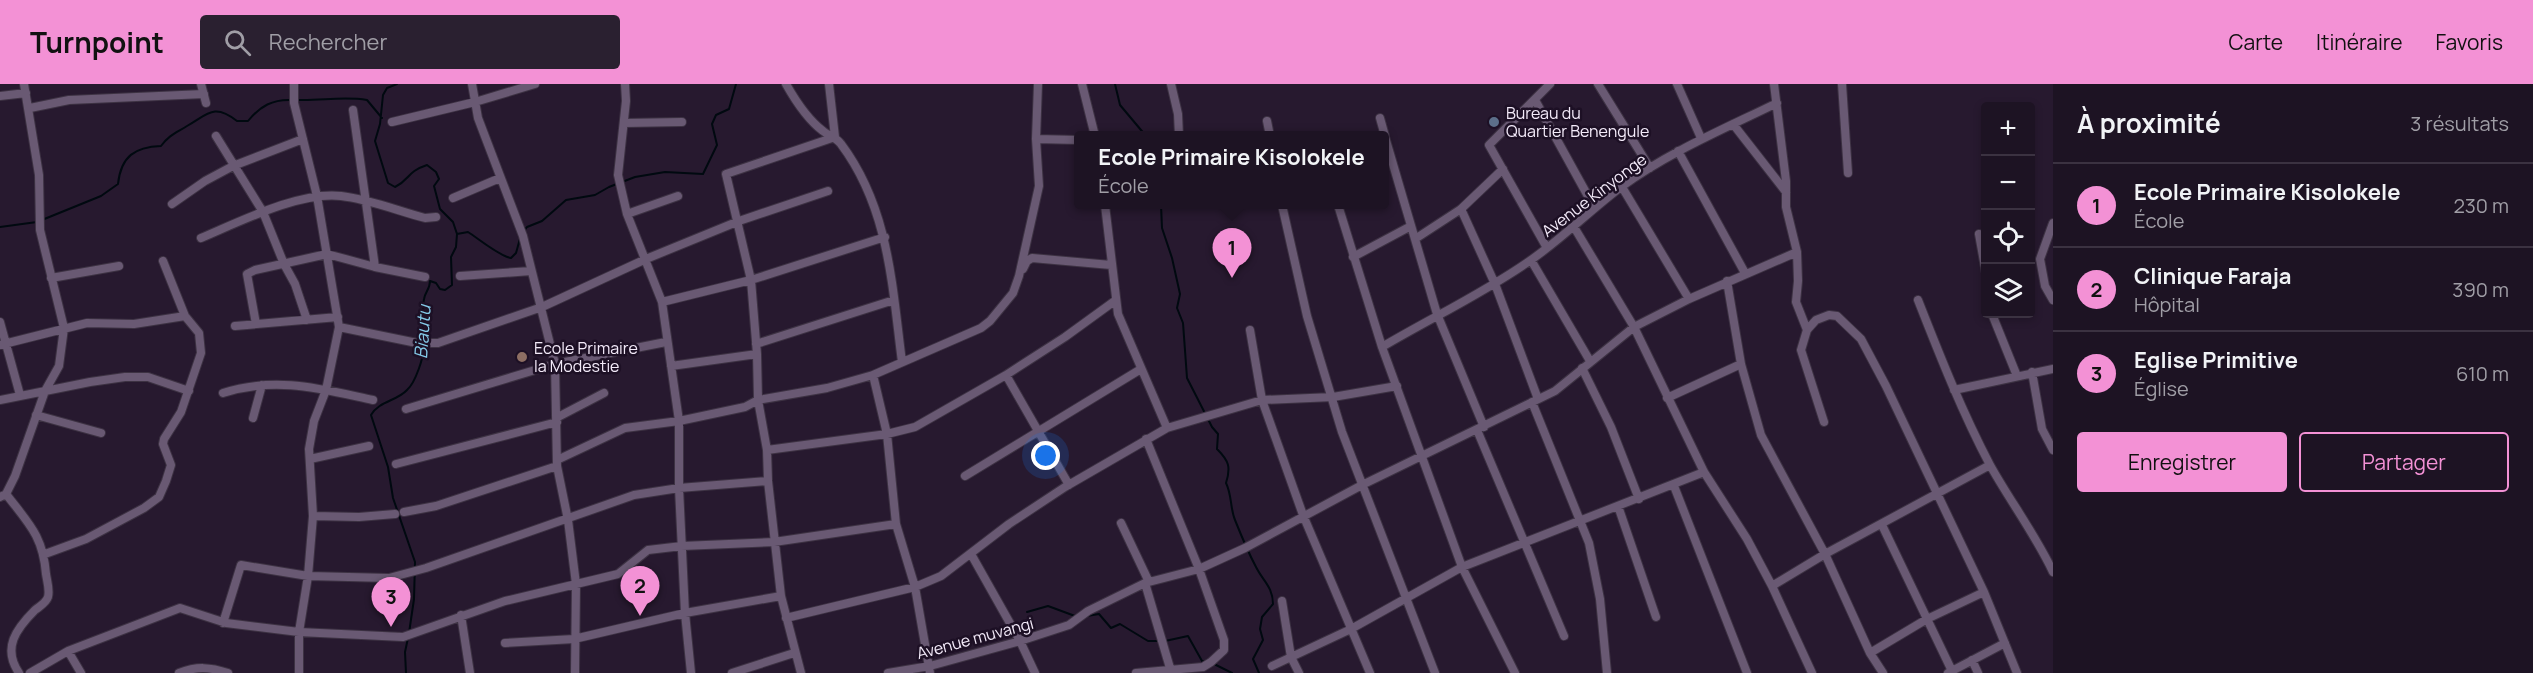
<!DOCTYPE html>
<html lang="fr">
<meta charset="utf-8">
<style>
body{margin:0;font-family:Manrope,sans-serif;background:#2a2030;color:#f1f3f6}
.controls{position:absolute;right:18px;top:18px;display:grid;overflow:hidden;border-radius:6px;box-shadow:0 3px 9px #0003}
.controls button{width:54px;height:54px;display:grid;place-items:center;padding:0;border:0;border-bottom:2px solid #3b3241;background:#1d1323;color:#f1f3f6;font:30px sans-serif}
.you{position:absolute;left:1046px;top:372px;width:21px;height:21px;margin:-15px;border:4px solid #fff;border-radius:50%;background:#1a73e8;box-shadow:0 0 0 9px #1a73e833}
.badge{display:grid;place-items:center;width:39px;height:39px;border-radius:50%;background:#f391d5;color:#111;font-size:20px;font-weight:700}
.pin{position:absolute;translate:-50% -50px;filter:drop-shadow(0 2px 3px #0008)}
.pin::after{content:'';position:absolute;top:32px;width:21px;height:18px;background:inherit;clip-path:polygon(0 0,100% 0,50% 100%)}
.popup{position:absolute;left:1074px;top:47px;width:315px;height:78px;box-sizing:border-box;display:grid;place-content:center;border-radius:6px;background:#1d1323;filter:drop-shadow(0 2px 4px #0005);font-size:20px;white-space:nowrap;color:#a09ea6}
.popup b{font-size:22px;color:#f1f3f6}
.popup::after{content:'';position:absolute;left:50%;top:100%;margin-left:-12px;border:12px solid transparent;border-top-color:#1d1323}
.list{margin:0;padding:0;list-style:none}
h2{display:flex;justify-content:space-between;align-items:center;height:78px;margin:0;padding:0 24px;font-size:26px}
h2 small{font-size:20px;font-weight:400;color:#a09ea6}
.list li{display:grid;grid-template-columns:39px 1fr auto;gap:18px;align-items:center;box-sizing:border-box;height:84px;padding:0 24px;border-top:2px solid #3b3241}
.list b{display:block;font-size:22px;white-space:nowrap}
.list p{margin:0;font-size:20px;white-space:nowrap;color:#a09ea6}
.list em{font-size:20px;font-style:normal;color:#a09ea6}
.actions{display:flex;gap:12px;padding:18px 24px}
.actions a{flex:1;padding:14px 0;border:2px solid #f391d5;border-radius:6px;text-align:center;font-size:21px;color:#f391d5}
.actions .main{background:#f391d5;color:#111}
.icon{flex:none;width:33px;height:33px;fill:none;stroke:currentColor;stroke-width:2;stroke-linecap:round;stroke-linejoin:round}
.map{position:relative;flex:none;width:2053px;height:589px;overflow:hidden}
header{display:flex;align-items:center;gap:36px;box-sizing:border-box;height:84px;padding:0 30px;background:#f391d5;color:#111}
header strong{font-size:28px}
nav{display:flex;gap:33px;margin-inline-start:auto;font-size:21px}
.search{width:420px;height:54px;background:#2a2030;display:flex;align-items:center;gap:15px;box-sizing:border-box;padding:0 21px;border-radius:6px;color:#a09ea6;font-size:22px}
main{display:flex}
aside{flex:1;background:#1d1323}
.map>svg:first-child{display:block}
</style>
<header>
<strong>Turnpoint</strong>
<div class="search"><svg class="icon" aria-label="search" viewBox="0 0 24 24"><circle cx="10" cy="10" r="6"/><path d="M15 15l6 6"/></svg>Rechercher</div>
<nav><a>Carte</a><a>Itinéraire</a><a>Favoris</a></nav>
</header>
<main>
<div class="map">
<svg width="2053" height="589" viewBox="0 0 2053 589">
<rect width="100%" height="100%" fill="#27192f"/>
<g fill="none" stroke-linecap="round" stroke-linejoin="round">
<path stroke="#000910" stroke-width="2" d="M397,0L387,4L383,11L380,40L375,57L388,99L395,103C411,95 406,88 427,81L436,88L439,95L434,102L440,125L453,138L457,150L456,163L451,173L452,201L445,206L440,205L436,199L430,197C430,205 425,208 424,215C421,227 427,239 420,250L423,255
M1115,0L1120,21L1146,52
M297,16C321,17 343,12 367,16L382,34
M1161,121L1162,144L1172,174L1180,210L1177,224L1183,239L1187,294L1212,343L1218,350L1217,365C1229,377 1231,383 1226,399C1232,411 1230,424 1235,436C1241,451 1248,468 1256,483C1263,497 1273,503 1273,520L1262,533L1260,545L1263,556L1253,575L1259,589
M0,143L37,138L101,112L118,100C121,72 135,63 161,62C169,51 176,49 187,42C208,30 214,19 237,37H248C260,22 273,15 292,16
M524,147L527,143L542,137L566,116L595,111L609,103L635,93L665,88L703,90L717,61L712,40L716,31L729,25L736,0
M457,150L468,148C479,155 499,172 511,174L516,169L521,151
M1027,528L1048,522L1075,532
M1087,532L1099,530L1111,544L1120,540L1148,557H1159
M409,549L414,515L415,478L393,414L388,383L371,331C379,317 397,317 407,306C415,299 425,272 423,261
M1165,557L1188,552L1202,577L1207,578
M1212,579L1232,589
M406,589L405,568L408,554"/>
<g stroke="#3d3243" stroke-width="10">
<path id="minor" d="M201,0L206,19
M294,0V19L317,112L339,243L326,306L314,337L309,365L313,432L308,492L299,548V589
M472,0L478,34L523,152L555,280L557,382L568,436L576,500L575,589
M625,0L626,17L618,91L627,130L662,218L679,337V404L685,529L691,589
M786,0C795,16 807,35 823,47C829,52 836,53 841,60C889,124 892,201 902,278
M829,0L835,53
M1082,0L1095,52
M1171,0L1178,30L1179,52
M1598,0L1650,84
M1677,0L1701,54
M1842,0L1848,89
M0,12L26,9
M1535,16L1594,123
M30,24L69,16L204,10
M353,26L375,183
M1380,34L1385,52
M1267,37L1270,52
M392,38L475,18L535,0
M624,39L682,38
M1733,40L1786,108
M216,52L263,128L284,180L295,200L307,236
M1385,53L1437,230L1484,343
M1036,55L1079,56
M1678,67L1745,189
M1622,103L1689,215
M453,114L500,94
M172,120L205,97L233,82L303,55
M1105,121L1118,230L1167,344
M1282,121L1307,232L1342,348L1435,589
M1338,121L1382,263L1462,483L1515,589
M1461,125L1495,200L1538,315
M627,130L678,112
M2053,139L2040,175L2045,202L2053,216
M1574,143L1634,243L1704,388L1747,455L1772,502L1812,589
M1979,150L1986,189
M201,154C239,138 300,107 341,112C369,115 398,127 425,134L436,133
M1415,155L1461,125L1503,85
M1547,164L1489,61L1550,0
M1797,168L1798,197L1796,218L1807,246L1801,266L1824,338
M1353,173L1411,142
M1531,176L1590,277
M1023,185L1027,177L1032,174L1111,181
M460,192L531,187
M51,194L119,182
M1727,197L1741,280L1761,351L1825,470L1870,569L1883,589
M1918,216C1940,272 1962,328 1990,381C2010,417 2035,450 2053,488
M662,218L751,196L885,153
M1992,230L2017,292
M0,238L20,311
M256,240L247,190L255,186L327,170L375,183L425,193
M235,242L338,233
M339,243L417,259H438L542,223L646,175L739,137L828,107
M1250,246L1262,316L1303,431L1370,589
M1807,246L1816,236L1829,231L1837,232L1861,255L1886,302L1984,508L2017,589
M756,260L894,216
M0,261L87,239L134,240L185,232
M1382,263C1431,234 1482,210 1528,178C1561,156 1589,127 1621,103C1669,68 1724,45 1777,19
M671,282L757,270
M1582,284L1611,343L1639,415
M2032,288L2042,345L2053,366
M873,291L887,350L896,440L915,503L930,589
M1006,291L1069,401
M1954,306L2053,285
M223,309C276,292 321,305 373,316
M1667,314L1741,280
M0,316L90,298L125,293H148L189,307
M1532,318L1589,459L1600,515L1607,589
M406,325L555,280L666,258
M36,331L101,349
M558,333L604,309
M253,334L262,301
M1477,346L1564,552
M767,366L887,350L915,343L1006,291L1065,253L1116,216
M310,375L369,362
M557,376L625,344L679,337L745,323L758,316L827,304L873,291L981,244L990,237L1013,209L1019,192L1039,102L1036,55L1038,0
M396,380L557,338
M965,392L1141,285
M1674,402L1747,589
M6,410C29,440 43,452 46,490C47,497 50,506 48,513C46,519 40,522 35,526C16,545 2,564 19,589
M0,413L6,410L15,392L45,307L59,282L64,244L40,146L39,91L24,0
M1618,422L1656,533
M404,428L436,422L557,382
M313,432L359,433L395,430
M1121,439L1149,498
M1882,441L1952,587
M45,470L86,455L144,424L159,413L166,397L171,381L163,360L164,355L181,328L201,269L199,249L185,232L163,177
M971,470L1020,557L1035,589
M1145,499L1170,584
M1772,502L1825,470L1990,381
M1282,517L1291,573L1299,589
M461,531L470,589
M786,534L915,503L941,492L1009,440L1065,403L1167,344L1262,316L1333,313L1397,302
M223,539L241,481L308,492L389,494L426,484L634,411L679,404L768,397
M505,559L574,555L685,529L781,512
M68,567L81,589
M1870,569L1927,535L1984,508
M1972,576L1978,589
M1272,582L1351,545L1462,483L1704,388
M30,589L68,567L180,524L226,539L299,548L403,553L505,517L618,490L648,466L682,462L774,458L896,440
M179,589C197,582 210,583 228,589
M732,589L794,569
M801,589L781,512L768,397L767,366L758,316L757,270L751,196L726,90L835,53
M888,589L930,582L1020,557L1069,541L1088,527L1145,499L1199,485L1245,464L1362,401L1555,307L1634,243L1689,215L1797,168L1786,123V97L1774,0
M1136,589L1203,583L1211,578L1224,566V556L1199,485L1146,355
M1948,589L2005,559"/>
</g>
<use href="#minor" stroke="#695973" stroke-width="8"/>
</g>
<circle fill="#5c6f8a" stroke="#1d1025" stroke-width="2" cx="1494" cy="38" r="6"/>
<circle fill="#8d6e63" stroke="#1d1025" stroke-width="2" cx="522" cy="273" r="6"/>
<g text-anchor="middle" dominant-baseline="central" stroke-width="5" stroke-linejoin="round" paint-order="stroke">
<g font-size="16" fill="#f3eaf9" stroke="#1d1025" text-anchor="start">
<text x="1506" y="29">Bureau du<tspan x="1506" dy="18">Quartier Benengule</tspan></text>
<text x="534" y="264">Ecole Primaire<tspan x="534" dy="18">la Modestie</tspan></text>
</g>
<g font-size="16" fill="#f3eaf9" stroke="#1d1025">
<text transform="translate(1594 111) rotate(-37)">Avenue Kinyonge</text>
<text transform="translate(975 554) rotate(-15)">Avenue muvangi</text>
</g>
<g font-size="18" font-style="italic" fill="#84cae8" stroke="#1d1025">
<text transform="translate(422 248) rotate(-86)">Biautu</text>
</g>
</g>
</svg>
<div class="controls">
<button>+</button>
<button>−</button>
<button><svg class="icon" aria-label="locate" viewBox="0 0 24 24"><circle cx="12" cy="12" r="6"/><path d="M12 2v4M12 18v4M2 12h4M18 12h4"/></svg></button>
<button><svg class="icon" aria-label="layers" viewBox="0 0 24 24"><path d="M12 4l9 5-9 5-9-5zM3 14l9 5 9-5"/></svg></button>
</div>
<div class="you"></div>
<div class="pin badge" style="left:1232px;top:194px">1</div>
<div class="popup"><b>Ecole Primaire Kisolokele</b>École</div>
<div class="pin badge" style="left:640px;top:532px">2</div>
<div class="pin badge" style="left:391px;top:543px">3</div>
</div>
<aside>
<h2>À proximité<small>3 résultats</small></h2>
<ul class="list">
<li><span class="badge">1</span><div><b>Ecole Primaire Kisolokele</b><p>École</p></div><em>230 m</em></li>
<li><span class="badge">2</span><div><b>Clinique Faraja</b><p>Hôpital</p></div><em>390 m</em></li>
<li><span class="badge">3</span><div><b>Eglise Primitive</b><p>Église</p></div><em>610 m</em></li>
</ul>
<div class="actions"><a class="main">Enregistrer</a><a>Partager</a></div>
</aside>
</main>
